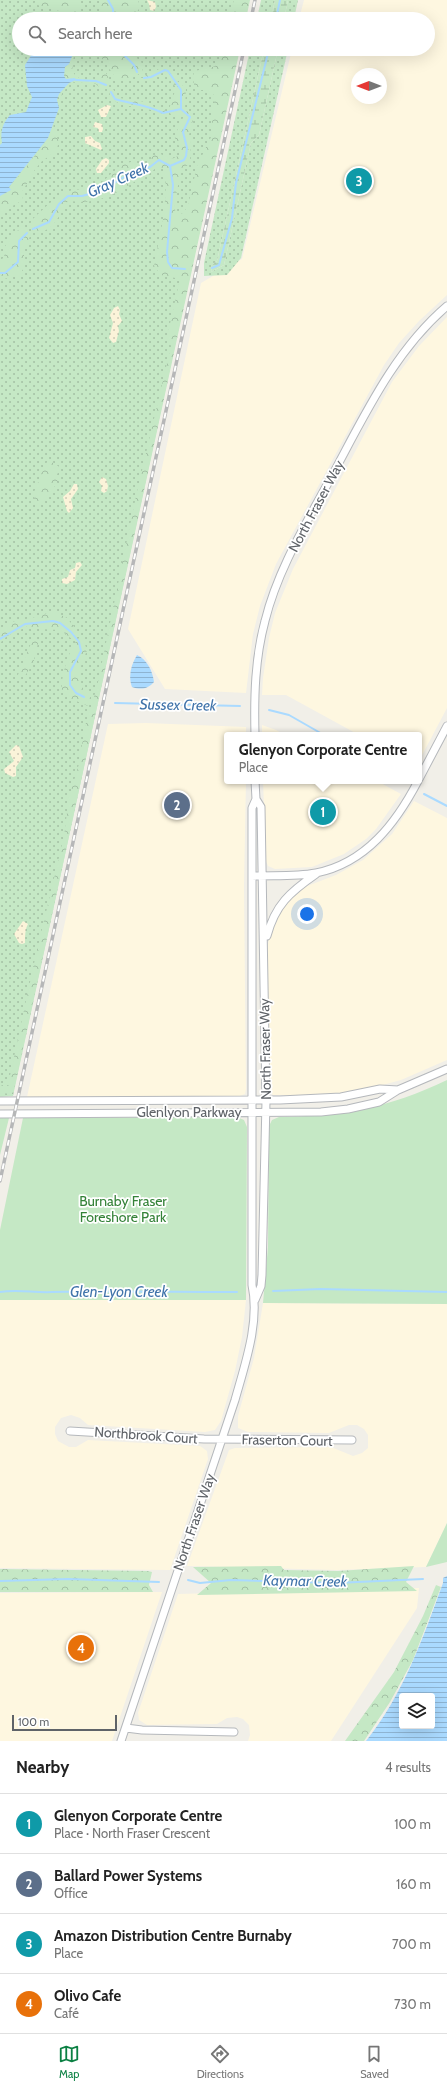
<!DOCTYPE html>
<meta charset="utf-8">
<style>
body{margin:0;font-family:Cabin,sans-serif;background:#f2f2f2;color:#222}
.controls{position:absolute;right:12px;bottom:12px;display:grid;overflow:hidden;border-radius:4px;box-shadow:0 4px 16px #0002}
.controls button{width:36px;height:36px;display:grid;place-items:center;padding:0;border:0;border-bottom:1px solid #e0e0e0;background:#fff;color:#222;font:20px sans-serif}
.compass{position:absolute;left:351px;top:68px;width:36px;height:36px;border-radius:50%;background:#fff;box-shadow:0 4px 16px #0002;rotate:270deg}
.scale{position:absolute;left:12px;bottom:10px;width:105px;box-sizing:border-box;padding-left:4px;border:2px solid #5f6368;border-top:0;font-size:11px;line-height:14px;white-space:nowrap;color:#5f6368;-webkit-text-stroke:3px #fff;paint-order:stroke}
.you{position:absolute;left:307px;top:914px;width:14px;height:14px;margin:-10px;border:3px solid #fff;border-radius:50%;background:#1a73e8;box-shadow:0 0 0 6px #1a73e833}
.badge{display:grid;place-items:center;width:26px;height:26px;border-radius:50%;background:#0b8043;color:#fff;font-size:13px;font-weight:700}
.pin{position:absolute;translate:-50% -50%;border:2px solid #fff;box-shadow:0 1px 4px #0006}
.popup{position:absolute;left:224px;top:732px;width:198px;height:52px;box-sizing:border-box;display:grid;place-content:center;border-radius:4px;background:#fff;filter:drop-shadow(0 1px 3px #0005);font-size:13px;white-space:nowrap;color:#767676}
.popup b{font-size:15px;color:#222}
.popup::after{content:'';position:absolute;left:50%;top:100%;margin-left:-8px;border:8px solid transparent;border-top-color:#fff}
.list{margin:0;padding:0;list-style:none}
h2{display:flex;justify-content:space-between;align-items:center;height:52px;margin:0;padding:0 16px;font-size:17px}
h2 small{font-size:13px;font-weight:400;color:#767676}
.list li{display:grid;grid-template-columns:26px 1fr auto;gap:12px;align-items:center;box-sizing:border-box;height:60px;padding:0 16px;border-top:1px solid #e0e0e0}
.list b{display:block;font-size:15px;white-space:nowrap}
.list p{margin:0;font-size:13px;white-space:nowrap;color:#767676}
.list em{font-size:13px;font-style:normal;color:#767676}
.icon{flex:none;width:22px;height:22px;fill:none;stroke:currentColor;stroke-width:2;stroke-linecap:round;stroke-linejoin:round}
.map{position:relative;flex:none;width:447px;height:1741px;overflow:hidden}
.search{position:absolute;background:#fff;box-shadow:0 4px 16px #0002;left:12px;right:12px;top:12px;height:44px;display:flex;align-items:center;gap:10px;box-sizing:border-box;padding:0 14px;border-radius:22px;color:#767676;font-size:15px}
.sheet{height:292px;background:#fff}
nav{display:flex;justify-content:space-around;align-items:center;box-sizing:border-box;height:56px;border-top:1px solid #e0e0e0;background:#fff;font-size:11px;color:#767676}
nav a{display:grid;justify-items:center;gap:2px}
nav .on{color:#0b8043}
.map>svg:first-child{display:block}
</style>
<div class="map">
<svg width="447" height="1741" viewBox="0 0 447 1741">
<defs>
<pattern id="grass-dots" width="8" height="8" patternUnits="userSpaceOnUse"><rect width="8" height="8" fill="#c5e8c5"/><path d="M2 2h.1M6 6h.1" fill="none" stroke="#a3c0a4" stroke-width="1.8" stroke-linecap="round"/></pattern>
<pattern id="forest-crowns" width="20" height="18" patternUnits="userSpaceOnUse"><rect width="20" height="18" fill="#c5e8c5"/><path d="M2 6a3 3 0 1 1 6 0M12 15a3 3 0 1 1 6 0" fill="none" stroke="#a3c0a4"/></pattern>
<pattern id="wetland-marsh" width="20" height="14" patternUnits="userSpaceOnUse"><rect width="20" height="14" fill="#c5e8c5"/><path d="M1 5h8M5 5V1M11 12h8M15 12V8" fill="none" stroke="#a3c0a4"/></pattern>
<pattern id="sand-dots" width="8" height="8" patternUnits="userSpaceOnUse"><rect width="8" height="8" fill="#fbf3d9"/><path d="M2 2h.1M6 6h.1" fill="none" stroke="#cec8b4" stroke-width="1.8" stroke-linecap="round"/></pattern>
<pattern id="water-rules" width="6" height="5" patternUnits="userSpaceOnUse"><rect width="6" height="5" fill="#aadaff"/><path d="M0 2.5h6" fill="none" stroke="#8eb4d2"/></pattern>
</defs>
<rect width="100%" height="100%" fill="#f1efe8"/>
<path fill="#fef7e0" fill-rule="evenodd" d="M304,0H447V295L419,321L399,343L384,365L276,564L260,606L253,634L246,693L165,689L128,629L201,283L242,259L292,49H428V19H299ZM357,74H381V98H357Z
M447,317V708L419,761V735H359L286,695H262L263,678L269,638L275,613L293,569L392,382L419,346Z
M146,723L246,727V735H227V781H246L244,886L246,1089L245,1094L237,1097H27L108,724Z
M262,725L276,730L285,735H262Z
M263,781H377L401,794L376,829L366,839L344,854L312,867L275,869L268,866L266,861Z
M414,801L447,818V1060L401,1080L379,1086L333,1095H273L268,1086L267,950L270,932L281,908L302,888L336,875L363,860L392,834Z
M0,1300H246L242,1337L235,1371L221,1421L215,1430L205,1432L88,1425L80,1418L71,1415L61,1418L55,1427V1434L58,1441L69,1447H76L88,1440L200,1446L207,1451L208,1459L170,1570L0,1568Z
M263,1303L447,1304V1523L426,1567L336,1570L187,1566L229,1450L235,1448L331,1447L353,1456L362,1453L368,1448V1435L364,1429L357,1425H349L329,1433L248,1432L238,1428V1416L254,1358Z
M419,1588L417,1608L331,1741H248L250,1735L249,1725L243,1719L237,1717L227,1718L217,1724L147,1725L139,1720L138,1713L178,1594Z
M162,1592L112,1741H0V1593Z"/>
<path fill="url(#grass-dots)" d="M0,0H249L245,19H19V49H239L13,1096L0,1097Z
M261,0H275L271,19H257Z
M288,0H298L294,19H284Z
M250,49H264L217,261L212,265L211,272L224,265L251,143L259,135L278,49H288L241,258L227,275L204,276V263Z"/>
<path fill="url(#forest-crowns)" d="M36,0H81V5L77,11L81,17L34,4Z
M101,0H138L140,7C133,23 113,19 99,19Z
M234,0H250L246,19H228Z
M75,49C75,58 65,76 84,79C88,80 92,78 96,80L104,69L110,81L105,87H99L96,84L72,82L62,93L59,108C58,97 60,83 74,82L66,79L64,76L65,67L69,64Z
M100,49H127L132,55L141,61L143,72L128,80H117L97,51Z
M222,49H240L13,1094L0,1093V1085H8L35,959L64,836L69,797L79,764L85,726L97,687L136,496L171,346L167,337L180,279L161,275L154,266L164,215L166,185L163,168L157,167L149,174L145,166L153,156L158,153L172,159L180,155L181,150C180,146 176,143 175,138C174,136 185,113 187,111L192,113L193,120L189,135L191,140L190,164L182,168C180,183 172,200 176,215L183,213L188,206L197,166L211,137L214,95L207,90H195L193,78L194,71C209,68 223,69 222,49Z
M163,67L169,68L171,71L168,75L162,73L149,81L141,80V78Z
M174,74L176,80L186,88L185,108L178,117H172L170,113V106L176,88L171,80Z
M113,89L119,98L146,102L156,108L165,110V116L163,118C149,100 113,114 109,91Z
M53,122L54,131L59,142L56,151L41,162L34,171L22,192L23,200L0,213L1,194L10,190L9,187C26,167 44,148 53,122Z
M131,162L140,165L142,177C123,189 108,200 84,202C79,202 74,201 68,201C56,217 59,227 36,234L30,227L31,221C38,214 60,192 69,191C78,188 87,191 96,186C109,179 116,165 131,162Z
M23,227L30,236L24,252V268L19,275L0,280V263L5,254L3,249L17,231Z
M50,461L61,468L56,476L58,482L41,504H38L34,500V492L46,463Z
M53,611L67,618L78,632L72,639L60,630L39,629L28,626L6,637L0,643V629C10,620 20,620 32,618C39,616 46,613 53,611Z
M79,638L84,642L87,650L78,674L83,689L91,693L88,706L67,697L62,691C60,678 70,646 79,638Z
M32,641H36L38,643L33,664L24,677L22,675H18L19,672Z
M281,1566L284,1570L338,1571L414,1566L406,1582L417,1591L197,1595L211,1583L193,1567Z
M0,1569L148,1571L152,1572L149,1585L153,1592H0Z
M436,1585L441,1587L413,1660L390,1702L364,1741H345L394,1672L423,1616Z"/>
<path fill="url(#wetland-marsh)" d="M275,0H288L284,19H271Z
M264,49H278L259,135L251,143L224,265L211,272L212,265L217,261Z"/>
<path fill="url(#sand-dots)" d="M147,0L155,2L156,7L154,11L150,10L149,4Z
M107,105L111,106L106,117H101L98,110Z
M95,122L102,124L103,129L102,132H99L98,128L93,127Z
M91,136L95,141L100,143L102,149L101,150L85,143V137Z
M106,158L109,160V163L101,173H97L96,169L102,160Z
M118,306L120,310L119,314L122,321L118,326L119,331L116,342L113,343L109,338L113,323L110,315L114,308Z
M102,477L106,479L108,486L107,491L104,493L101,491L102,486L99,482Z
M74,484H77L78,489L71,499L73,508L69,513L67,511L63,497L70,491Z
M80,562L82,565L76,572L75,580L67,584L62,583V579L68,577L70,570L75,568L76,563Z
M16,745L19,746L23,757L16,767V776L13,777L5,773L4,769L14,761L9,752Z
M23,921L28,924C25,929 25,937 25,943L22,944L19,943L14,934Z"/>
<path fill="#c5e8c5" d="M447,1080V1304L263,1303L268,1247L269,1126L272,1120L279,1117C342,1116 389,1108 447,1080Z
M237,1117L244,1120L247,1127L246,1300H0V1230L23,1118Z
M0,1118H9L0,1155Z
M447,1523V1562L426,1567Z"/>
<path fill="url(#water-rules)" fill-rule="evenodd" d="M35,49H75L69,64L65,67L64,76L66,79L75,78L76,80L69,83L59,94L57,100L59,108L48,138L9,187L11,190L0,196V145L2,143C0,131 3,123 10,115L26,112L32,97L27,86L25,65Z
M137,655C147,659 153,672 154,682C148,689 141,690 132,687C128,676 131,665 137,655Z
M447,1576V1741H366C403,1695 423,1638 443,1583V1578ZM402,1696H432V1726H402Z"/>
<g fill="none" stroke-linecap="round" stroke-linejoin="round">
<path stroke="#aadaff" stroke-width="2" d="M108,0L113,9V19
M276,19L280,0
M118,49L134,65L137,72
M144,78L151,77L165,70L168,71L181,90V109L190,117L183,132L187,148L186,156L184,160L170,166
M76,80L96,81L106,85
M111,92L115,99C132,104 148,105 163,113L181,109
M170,166L173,185L167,252L168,262L172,268L185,269
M33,229L49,222L59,204L68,196H82L103,190L124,177L150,167L159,160L170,166
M212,268L219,265L232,218L236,183L269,49
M0,273H5L18,262L19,241L27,233
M0,639L25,624L53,621L60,623L71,632L79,642L81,651L70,672V685L76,693L84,697
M115,703L240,706
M269,710L289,715L324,735
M424,794L447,806
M273,1291L321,1289L447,1292
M0,1292C18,1289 34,1293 52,1292C113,1291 175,1292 237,1292
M188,1580L200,1583L231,1580L336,1583L423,1579
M0,1581L68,1579L159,1582"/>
<g stroke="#b5b8bc" stroke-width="9">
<path id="minor" d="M255,735C254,696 255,658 265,621C277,572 304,527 328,483C362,421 392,353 447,306
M419,779L447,726
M252,876C273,875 295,877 316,873C366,863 396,823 418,781
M267,936C275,905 290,892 316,874
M0,1101L280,1100L341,1097L380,1089L398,1090
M0,1114L321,1112L348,1109L379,1102L398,1090L447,1069
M255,1300L261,1286L262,1275L266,1101L261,807L256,799
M70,1431L204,1439L352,1440
M126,1728L142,1730L234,1732
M121,1741L235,1400C245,1364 260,1322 252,1285V808L256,799L255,781"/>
</g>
<use href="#minor" stroke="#fff" stroke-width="7"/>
<g stroke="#b6b7b8" stroke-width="3.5">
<path id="rail" d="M251,19L255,0
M0,1181L244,49"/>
</g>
<use href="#rail" stroke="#fff" stroke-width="2" stroke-dasharray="6" stroke-linecap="butt"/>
</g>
<g text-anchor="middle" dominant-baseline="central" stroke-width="3.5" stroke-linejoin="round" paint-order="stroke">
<g font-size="14" fill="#5f6368" stroke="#fff">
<text transform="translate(316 506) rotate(-62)">North Fraser Way</text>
<text transform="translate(265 1049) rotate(-91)">North Fraser Way</text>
<text x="189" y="1112">Glenlyon Parkway</text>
<text transform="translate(146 1435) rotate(4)">Northbrook Court</text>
<text transform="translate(287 1440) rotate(1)">Fraserton Court</text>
<text transform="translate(194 1522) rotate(-71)">North Fraser Way</text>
</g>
<g font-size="14" fill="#348238" stroke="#fff">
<text x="123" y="1201">Burnaby Fraser<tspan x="123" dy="16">Foreshore Park</tspan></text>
</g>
<g font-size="15" font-style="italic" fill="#4174aa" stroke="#fff">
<text transform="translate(118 180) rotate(-24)">Gray Creek</text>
<text transform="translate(178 705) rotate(1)">Sussex Creek</text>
<text x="119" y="1292">Glen-Lyon Creek</text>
<text transform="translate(305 1581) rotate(1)">Kaymar Creek</text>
</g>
</g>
</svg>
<div class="controls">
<button><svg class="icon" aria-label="layers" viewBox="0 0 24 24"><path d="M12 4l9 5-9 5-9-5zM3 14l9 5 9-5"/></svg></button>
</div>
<svg class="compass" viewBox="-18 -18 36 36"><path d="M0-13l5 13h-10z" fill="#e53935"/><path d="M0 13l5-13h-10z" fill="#767676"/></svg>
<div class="scale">100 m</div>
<div class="you"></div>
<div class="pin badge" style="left:323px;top:812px;background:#0f9aa8">1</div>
<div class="popup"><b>Glenyon Corporate Centre</b>Place</div>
<div class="pin badge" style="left:177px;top:805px;background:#5c6f8a">2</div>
<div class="pin badge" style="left:359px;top:181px;background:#0f9aa8">3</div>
<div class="pin badge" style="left:81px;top:1648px;background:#e8710a">4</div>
<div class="search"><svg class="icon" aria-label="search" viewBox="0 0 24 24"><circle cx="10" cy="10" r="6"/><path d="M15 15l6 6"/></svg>Search here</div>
</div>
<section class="sheet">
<h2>Nearby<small>4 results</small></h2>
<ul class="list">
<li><span class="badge" style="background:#0f9aa8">1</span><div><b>Glenyon Corporate Centre</b><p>Place · North Fraser Crescent</p></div><em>100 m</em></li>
<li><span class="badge" style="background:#5c6f8a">2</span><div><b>Ballard Power Systems</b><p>Office</p></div><em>160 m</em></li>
<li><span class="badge" style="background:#0f9aa8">3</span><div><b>Amazon Distribution Centre Burnaby</b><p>Place</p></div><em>700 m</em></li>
<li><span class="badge" style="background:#e8710a">4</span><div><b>Olivo Cafe</b><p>Café</p></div><em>730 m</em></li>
</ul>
</section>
<nav>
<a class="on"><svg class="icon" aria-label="map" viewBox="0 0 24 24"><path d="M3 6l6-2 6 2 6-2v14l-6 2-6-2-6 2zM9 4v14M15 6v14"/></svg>Map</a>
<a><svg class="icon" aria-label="directions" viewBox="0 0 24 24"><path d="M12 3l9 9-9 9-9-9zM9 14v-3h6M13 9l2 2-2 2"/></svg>Directions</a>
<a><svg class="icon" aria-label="saved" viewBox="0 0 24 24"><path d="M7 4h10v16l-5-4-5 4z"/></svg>Saved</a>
</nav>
